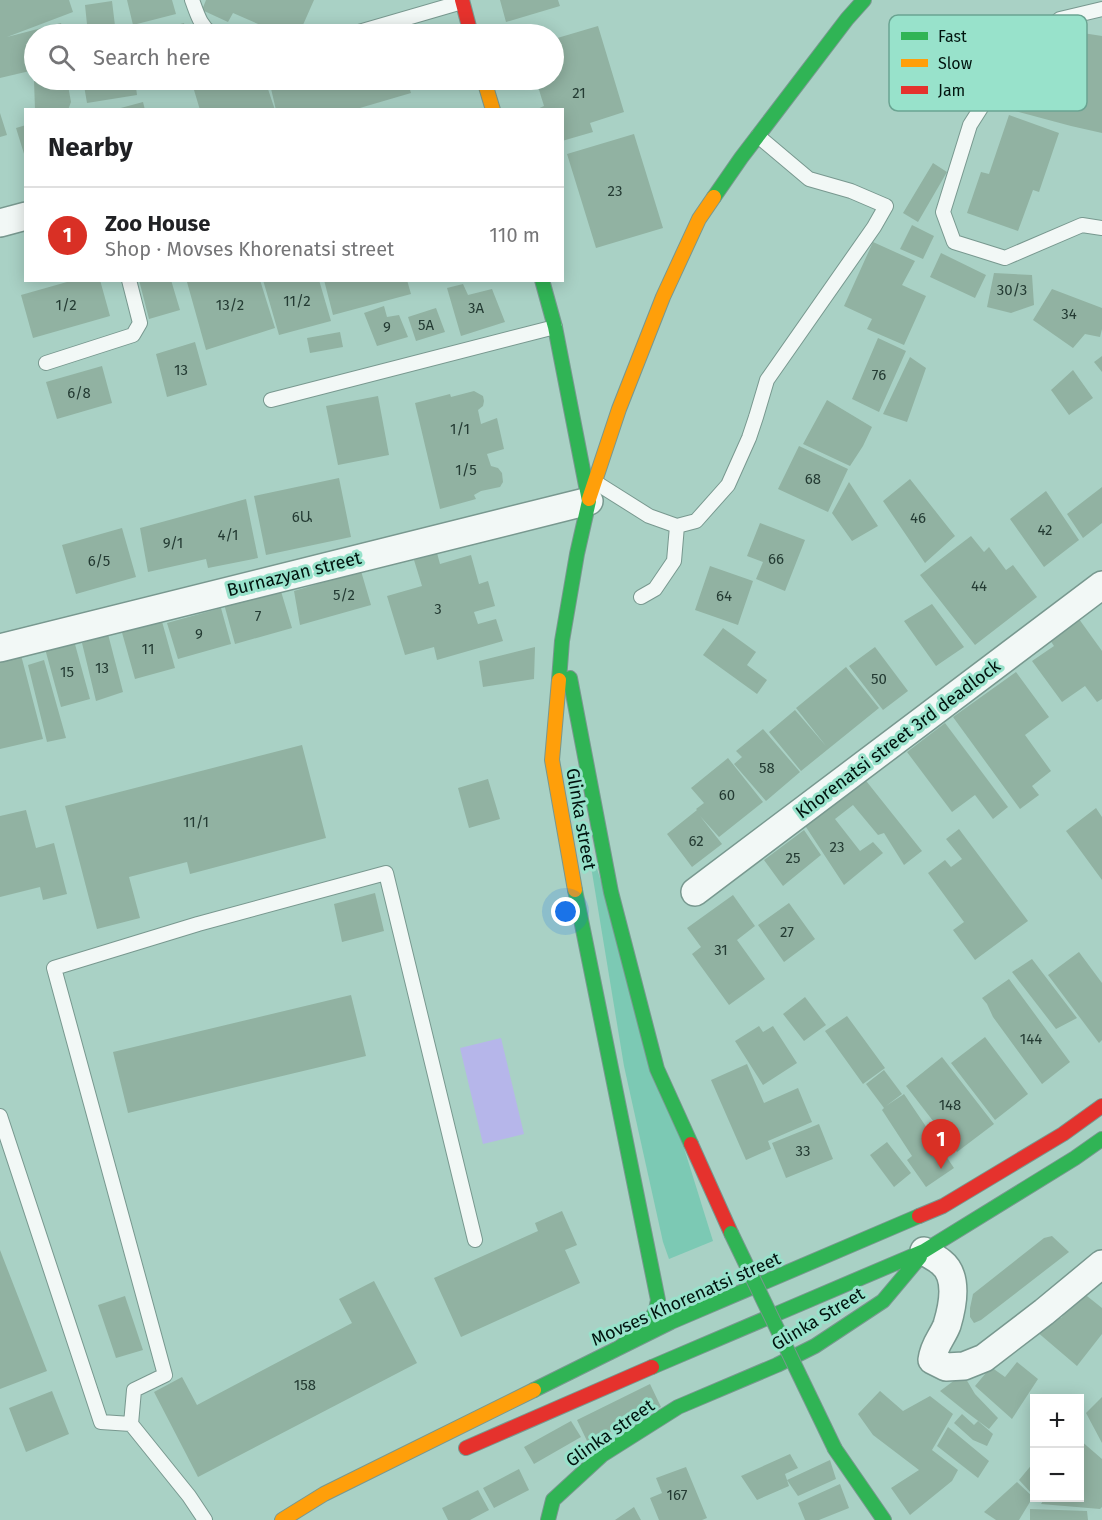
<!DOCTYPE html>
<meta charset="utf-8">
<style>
body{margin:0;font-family:"Fira Sans","Noto Sans Armenian",sans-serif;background:#f2f2f2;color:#202124}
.controls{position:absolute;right:18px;bottom:18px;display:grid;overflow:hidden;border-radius:0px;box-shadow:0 3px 15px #0003}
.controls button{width:54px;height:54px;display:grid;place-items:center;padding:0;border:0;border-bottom:2px solid #e0e0e0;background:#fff;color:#202124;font:30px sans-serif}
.you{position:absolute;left:566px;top:912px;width:21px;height:21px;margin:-15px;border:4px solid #fff;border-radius:50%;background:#1a73e8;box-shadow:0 0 0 9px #1a73e833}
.badge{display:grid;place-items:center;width:39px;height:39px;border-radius:50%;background:#d93025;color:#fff;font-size:20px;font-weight:700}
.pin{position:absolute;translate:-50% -50px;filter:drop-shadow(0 2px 3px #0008)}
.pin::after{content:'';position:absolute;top:32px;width:21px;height:18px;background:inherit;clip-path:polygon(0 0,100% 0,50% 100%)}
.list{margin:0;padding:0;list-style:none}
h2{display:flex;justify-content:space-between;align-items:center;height:78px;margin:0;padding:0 24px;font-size:26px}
h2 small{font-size:20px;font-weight:400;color:#757577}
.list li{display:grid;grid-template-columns:39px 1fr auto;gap:18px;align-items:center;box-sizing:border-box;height:96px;padding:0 24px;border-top:2px solid #e0e0e0}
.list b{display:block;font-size:22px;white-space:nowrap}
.list p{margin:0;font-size:20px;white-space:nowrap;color:#757577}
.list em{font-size:20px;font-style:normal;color:#757577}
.icon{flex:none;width:33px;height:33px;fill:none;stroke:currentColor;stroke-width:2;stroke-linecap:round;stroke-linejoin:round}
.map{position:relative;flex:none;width:1102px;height:1520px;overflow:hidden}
.search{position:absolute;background:#fff;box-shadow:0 3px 15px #0003;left:24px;top:24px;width:540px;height:66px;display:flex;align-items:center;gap:15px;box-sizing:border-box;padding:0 21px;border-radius:33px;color:#757577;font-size:22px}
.panel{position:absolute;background:#fff;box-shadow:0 3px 15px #0003;left:24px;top:108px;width:540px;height:174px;border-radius:0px}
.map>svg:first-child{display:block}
</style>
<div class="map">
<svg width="1102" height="1520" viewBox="0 0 1102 1520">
<rect width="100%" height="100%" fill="#a9d1c5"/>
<path fill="#7cc9b4" d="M585,830L713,1241L669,1259L663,1242L624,1066Z"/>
<path fill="#b6b6ea" d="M501,1038L524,1134L483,1144L460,1048Z"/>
<path fill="#91b2a2" d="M0,0H69L73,12L7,37L61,23L65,34H34V70L0,78Z
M127,0H172L176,14L133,25Z
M206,0H314L299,34H281L233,13L228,22L202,10Z
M500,0H558L560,6L506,22Z
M112,1L116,34H88L85,5Z
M184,23L187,34H142Z
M598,26L624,112L590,123L593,132L562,141V110H535L544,106L536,80H554V39Z
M1076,32L1102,36V133L1071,126L1015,111L1037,66L1032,65L1038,47L1055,33Z
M34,80H67L71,102L68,110H35Z
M83,80H135L137,95L87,103Z
M191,80H265L275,110H200Z
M269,80H407L411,93L353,110H276Z
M143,102L145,110H117V109Z
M0,113L7,135L0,137Z
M1009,115L1059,133L1039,192L1033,190L1018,231L967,213L981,172L989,174Z
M26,125V157H25L16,128Z
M634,134L663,228L596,248L567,154Z
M933,163L947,172L918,222L903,213Z
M912,225L934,236L923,259L900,249Z
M873,242L915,261L902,285L926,296L904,345L867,329L872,319L844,306Z
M941,253L986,275L975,298L930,277Z
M994,273L1032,275L1034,305L1011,313L987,307Z
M74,280H100L110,316L33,338L21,295Z
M139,280H171L180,310L149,319Z
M194,280H260L275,328L206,350L187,282Z
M263,280H319L331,321L279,335Z
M324,280H407L411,294L333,315Z
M463,284L468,295L492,289L505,322L461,336L447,288Z
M1052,289L1102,308V329L1100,337L1085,334L1073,348L1033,320Z
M384,306L387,317L399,315L408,337L377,346L364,313Z
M436,308L445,332L416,341L408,317Z
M340,332L343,347L310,353L307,338Z
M878,338L906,351L879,412L852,399Z
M195,342L207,385L167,397L156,354Z
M1102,356V372L1094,362Z
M910,357L926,368L907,422L883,414Z
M102,366L112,403L57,419L46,382Z
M1073,370L1093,398L1069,415L1051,390Z
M474,391L483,396L484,401L483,406L478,410L481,424L497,418L504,449L487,454L491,466L498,468L502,473L503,482L500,487L481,491L474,495L476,499L440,509L415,403L450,394L451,397Z
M378,396L389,455L338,465L326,406Z
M827,400L872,427L863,446L850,466L803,444Z
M799,446L848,469L828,512L778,489Z
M339,478L351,537L266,555L254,496Z
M910,479L955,536L925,563L883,501Z
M849,482L878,526L852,541L832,513Z
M1102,487V523L1083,538L1067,514Z
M1046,491L1079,540L1044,567L1010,519Z
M246,499L258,558L208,568L206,559L148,572L140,528Z
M760,523L805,540L785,591L756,579L763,562L747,556Z
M122,528L136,577L76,594L62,545Z
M971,536L984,552L989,547L1006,570L1013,565L1037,597L975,645L920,575Z
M437,553L440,564L471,555L479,584L488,581L495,606L474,612L478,624L496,619L503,641L437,660L434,647L405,655L387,596L422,586L414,560Z
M710,566L753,581L738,625L695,610Z
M361,571L371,605L300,625L294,591Z
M280,588L292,628L235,644L224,604Z
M932,604L964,647L936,666L904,621Z
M221,608L231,644L178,659L167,623Z
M161,618L175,668L135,679L121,629Z
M1079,619L1102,651V699L1097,702L1085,686L1062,702L1032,661L1054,646L1050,640Z
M723,628L756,652L747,665L767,680L757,694L703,655Z
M108,634L123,692L96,701L82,643Z
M73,637L90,699L61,707L44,645Z
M535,647L534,679L483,687L479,661Z
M875,647L908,691L883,710L849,666Z
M21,655L43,739L0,749V661Z
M44,660L66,738L47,742L28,665Z
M846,667L879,708L801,771L769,732L795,710L826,746L796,708Z
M1016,672L1049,717L1025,735L1051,771L1032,786L1039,795L1020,809L953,717Z
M945,723L1008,807L993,819L975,795L952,812L907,752Z
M763,729L800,772L766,801L734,764L742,757L736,751Z
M302,745L326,838L190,874L187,862L129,877L140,918L97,929L65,806Z
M728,758L763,802L719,837L700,816L722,844L692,867L667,834L697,810L696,809L704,803L691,788Z
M863,777L922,851L904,865L884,833L878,835L853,805L835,819L860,851L873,842L883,853L844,885L804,824Z
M488,779L500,819L469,828L458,788Z
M1096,808L1102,817V880L1066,831Z
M26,810L36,848L54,843L67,894L43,900L40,887L0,897V816Z
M959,829L1028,921L975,960L953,930L964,922L928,873L945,860L951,867L962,859L946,839Z
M804,830L821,855L783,886L764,860Z
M375,893L384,931L342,942L334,904Z
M733,895L755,926L737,940L765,979L729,1005L692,954L701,947L687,928Z
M789,903L815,939L784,962L758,925Z
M1079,952L1102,983V1040L1099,1043L1048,975Z
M1032,959L1077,1018L1056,1029L1012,972Z
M1009,979L1070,1062L1042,1084L993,1017L987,1004L982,998Z
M351,995L366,1056L128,1113L113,1052Z
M805,997L826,1025L804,1041L783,1014Z
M847,1016L885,1068L863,1084L825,1031Z
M759,1026L763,1032L773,1026L797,1063L763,1085L735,1041Z
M985,1037L1028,1094L995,1120L951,1063Z
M942,1057L994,1124L957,1152L906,1086Z
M747,1064L764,1103L798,1088L812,1122L768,1141L771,1149L746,1160L711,1080Z
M884,1070L902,1094L886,1106L904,1094L954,1168L926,1187L907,1160L912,1156L882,1110L884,1108L866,1084Z
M819,1124L833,1159L786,1178L772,1143Z
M887,1142L911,1173L894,1187L870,1155Z
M562,1211L577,1245L565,1250L580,1283L461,1337L434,1278L538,1231L535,1223Z
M1052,1236L1069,1252L981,1320L974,1323L970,1317V1308L973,1294L1044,1238Z
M0,1250L47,1371L0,1389Z
M374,1281L417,1363L198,1477L154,1392L182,1377L197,1405L352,1323L339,1299Z
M1082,1292L1102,1308V1334L1077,1366L1036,1331L1049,1314L1061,1318Z
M125,1296L143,1350L116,1358L98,1305Z
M1017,1362L1038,1379L1012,1419L975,1386L991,1367L1005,1377Z
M963,1374L975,1394L998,1418L989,1429L965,1411L940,1391Z
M650,1384L661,1407L588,1443L577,1420Z
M52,1391L69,1434L26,1452L9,1408Z
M880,1391L903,1411L930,1396L953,1414L932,1450L958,1470L952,1481L910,1515L891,1488L919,1470L873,1435L858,1414Z
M1102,1397V1443L1086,1413Z
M962,1414L974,1425L978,1421L993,1434L987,1446L973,1440L954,1423Z
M571,1421L581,1437L534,1464L524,1447Z
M948,1427L989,1461L978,1478L937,1446Z
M1080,1440L1102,1459V1507L1100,1509L1041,1504L1045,1498L1080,1497Z
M790,1454L798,1468L785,1474L789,1486L757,1500L741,1476Z
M830,1460L836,1479L798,1496L787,1480Z
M1034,1462V1496L1019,1480Z
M686,1467L707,1518L702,1520H659L650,1498L662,1493L656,1478Z
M519,1469L529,1490L494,1508L483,1488Z
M1017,1482L1033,1497L1019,1520H996L984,1512Z
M840,1484L849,1508L819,1520H805L798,1503Z
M478,1490L489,1510L470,1520H448L442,1508Z
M634,1507L641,1520H615Z
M1030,1509L1087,1511L1088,1520H1030Z"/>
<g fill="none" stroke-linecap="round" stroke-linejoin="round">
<g stroke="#78988f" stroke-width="16">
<path id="lane" d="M192,0C197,13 200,26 212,34
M1102,9L1060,19L1014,56L970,125L943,212L954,242L1005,258L1082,225L1102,228
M352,34L462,2
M46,363L133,335L140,323L129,280
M271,400L555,327
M595,482L649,516L677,526L696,521L728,485L749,438L756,417L767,380L874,227L886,206L851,191L809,179L758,136
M641,597L655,589L674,561L677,526
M0,1116L101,1422L131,1424L189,1496L205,1520
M131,1424L134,1390L165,1375L54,968L198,924L386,873L475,1240"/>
</g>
<g stroke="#78988f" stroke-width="30">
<path id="street" d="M0,223L26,216
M0,648L589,501
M695,892L1102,585
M924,1251C930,1255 936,1258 941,1262C959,1276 953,1305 947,1325C942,1338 934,1344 932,1360L946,1367L964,1366L984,1358L1044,1312L1102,1264"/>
</g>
<g stroke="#78988f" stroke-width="16">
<path id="fast" d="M714,197L741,158L847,19L864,0
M542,280L555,327L589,501L577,554L562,641L559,680
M570,678L611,892L657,1069L691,1144
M575,890L658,1300C655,1323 638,1334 620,1347
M652,1367L924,1251L1075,1158L1102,1139
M534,1390L671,1322L919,1216
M835,1449L884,1520
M548,1520L553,1500L602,1455L678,1407L777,1365L815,1346L883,1301L920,1257"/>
</g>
<g stroke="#78988f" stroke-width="16">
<path id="slow" d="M484,80L493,110
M589,499L619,409L663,297L699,219L714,197
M559,680L552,760L575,890
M282,1520L324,1494L534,1390"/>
</g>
<g stroke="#78988f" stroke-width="16">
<path id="jam" d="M462,0L471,34
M691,1144L731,1233
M919,1216L943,1206L1063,1134L1102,1106
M466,1448L652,1367"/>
</g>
<use href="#lane" stroke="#f2f8f6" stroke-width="14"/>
<use href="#street" stroke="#f2f8f6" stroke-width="27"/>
<use href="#fast" stroke="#30b455" stroke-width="14"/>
<use href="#slow" stroke="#ff9f0a" stroke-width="14"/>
<use href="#jam" stroke="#e5322d" stroke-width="14"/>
<g stroke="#78988f" stroke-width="16" stroke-linecap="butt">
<path id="fast-bridge" d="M731,1233L835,1449"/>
</g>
<use href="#fast-bridge" stroke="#30b455" stroke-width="14"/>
</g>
<g text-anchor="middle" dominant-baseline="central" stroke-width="6" stroke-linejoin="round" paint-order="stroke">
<g font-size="15" fill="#243b33">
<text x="579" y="93">21</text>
<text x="615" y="191">23</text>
<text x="1012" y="290">30/3</text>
<text x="297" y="301">11/2</text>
<text x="66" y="305">1/2</text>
<text x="230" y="305">13/2</text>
<text x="476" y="308">3A</text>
<text x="1069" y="314">34</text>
<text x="426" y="325">5A</text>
<text x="387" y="327">9</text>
<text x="181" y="370">13</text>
<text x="879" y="375">76</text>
<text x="79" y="393">6/8</text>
<text x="460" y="429">1/1</text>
<text x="466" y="470">1/5</text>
<text x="813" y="479">68</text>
<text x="302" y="517">6Ա</text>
<text x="918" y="518">46</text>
<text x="1045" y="530">42</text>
<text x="228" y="535">4/1</text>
<text x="173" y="543">9/1</text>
<text x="776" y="559">66</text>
<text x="99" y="561">6/5</text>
<text x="979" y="586">44</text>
<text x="344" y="595">5/2</text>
<text x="724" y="596">64</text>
<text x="438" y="609">3</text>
<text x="258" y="616">7</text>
<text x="199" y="634">9</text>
<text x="148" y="649">11</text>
<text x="102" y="668">13</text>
<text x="67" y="672">15</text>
<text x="879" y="679">50</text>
<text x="767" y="768">58</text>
<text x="727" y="795">60</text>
<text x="196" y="822">11/1</text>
<text x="696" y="841">62</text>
<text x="837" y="847">23</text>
<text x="793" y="858">25</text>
<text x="787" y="932">27</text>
<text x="721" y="950">31</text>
<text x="1031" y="1039">144</text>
<text x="950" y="1105">148</text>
<text x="803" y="1151">33</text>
<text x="305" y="1385">158</text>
<text x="677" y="1495">167</text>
</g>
<g font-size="18" fill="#00130e" stroke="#98e2cb">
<text transform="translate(294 574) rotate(-14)">Burnazyan street</text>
<text transform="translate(898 739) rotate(-37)">Khorenatsi street 3rd deadlock</text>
<text transform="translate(581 819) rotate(80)">Glinka street</text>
<text transform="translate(686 1299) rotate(-24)">Movses Khorenatsi street</text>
<text transform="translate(818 1319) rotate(-31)">Glinka Street</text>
<text transform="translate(610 1433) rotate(-35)">Glinka street</text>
</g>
</g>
<rect x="889" y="15" width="198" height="96" rx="9" fill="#98e2cb" stroke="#6aa492" stroke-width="1.5"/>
<rect x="901" y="32" width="27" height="8" fill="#30b455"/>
<rect x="901" y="59" width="27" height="8" fill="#ff9f0a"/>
<rect x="901" y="86" width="27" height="8" fill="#e5322d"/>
<g font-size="16" fill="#00130e">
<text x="938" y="42">Fast</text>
<text x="938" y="69">Slow</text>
<text x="938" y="96">Jam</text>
</g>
</svg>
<div class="controls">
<button>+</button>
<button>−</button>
</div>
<div class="you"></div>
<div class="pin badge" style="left:941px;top:1169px">1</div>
<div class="search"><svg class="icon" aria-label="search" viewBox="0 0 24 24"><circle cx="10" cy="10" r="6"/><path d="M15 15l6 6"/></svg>Search here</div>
<section class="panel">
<h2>Nearby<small></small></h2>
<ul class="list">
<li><span class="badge">1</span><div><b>Zoo House</b><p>Shop · Movses Khorenatsi street</p></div><em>110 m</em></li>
</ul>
</section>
</div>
